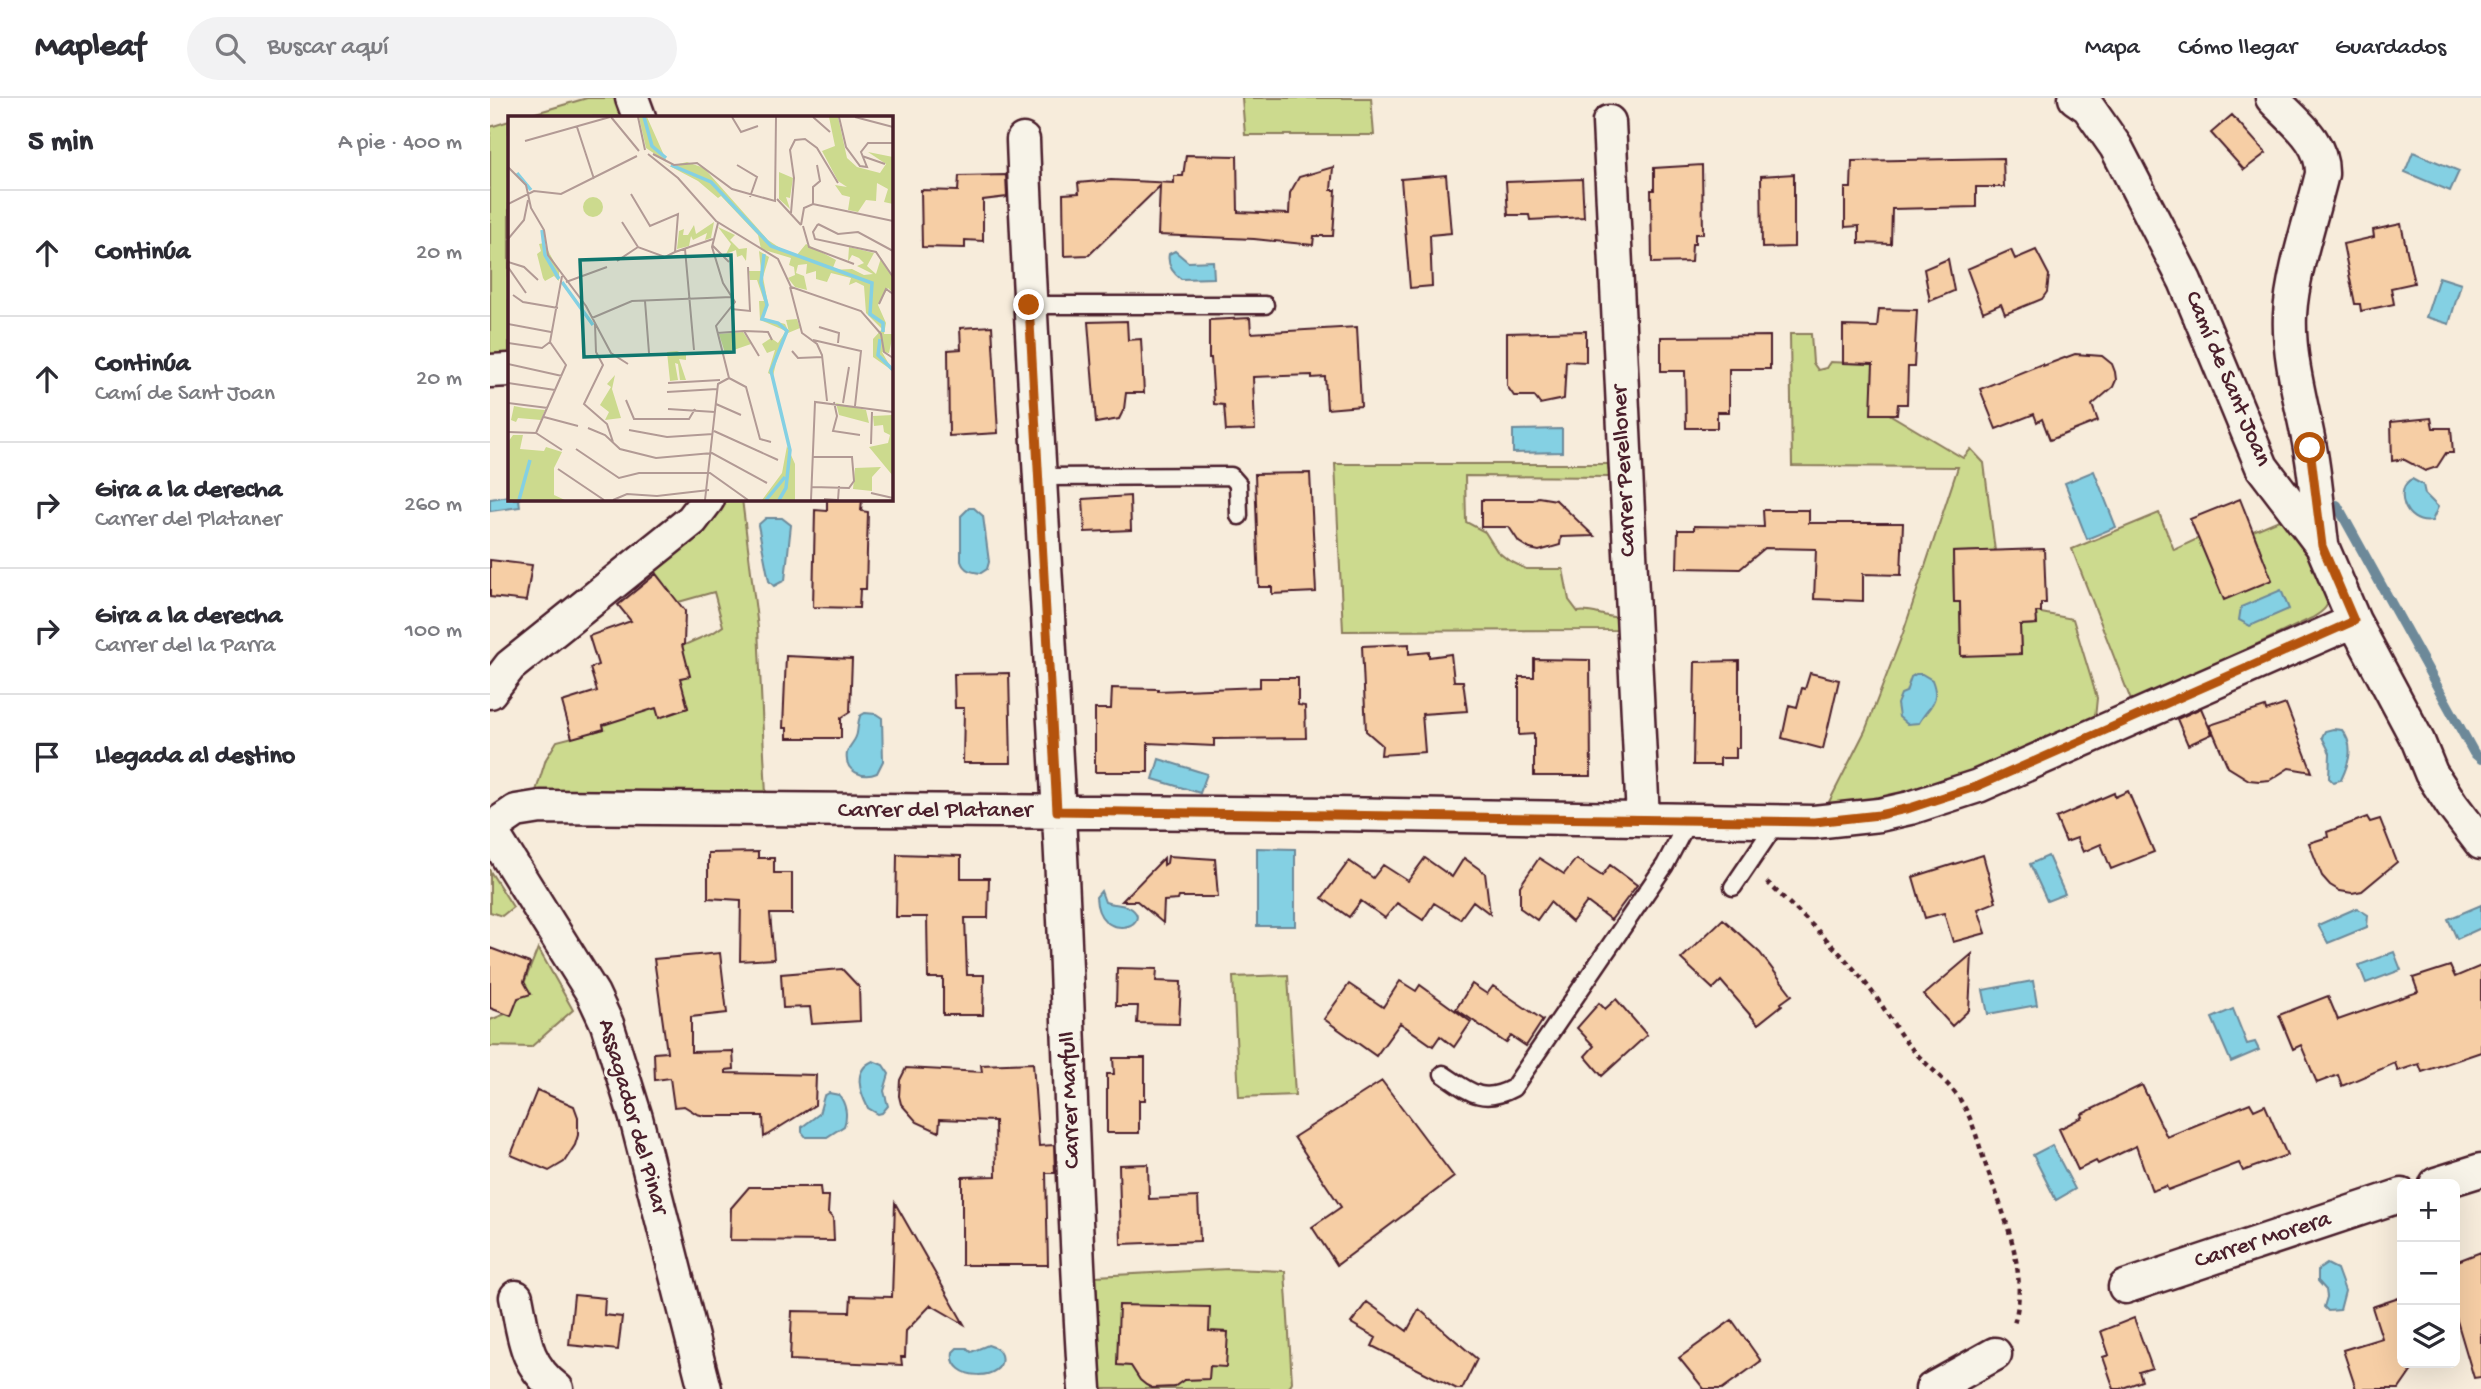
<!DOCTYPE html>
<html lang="es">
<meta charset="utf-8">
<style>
body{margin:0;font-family:"Gochi Hand",sans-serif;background:#f2f2f3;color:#2b2b33}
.controls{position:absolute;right:21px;bottom:21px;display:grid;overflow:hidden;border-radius:10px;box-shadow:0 7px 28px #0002}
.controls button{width:63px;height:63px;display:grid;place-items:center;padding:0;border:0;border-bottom:2px solid #e1e1e2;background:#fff;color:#2b2b33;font:35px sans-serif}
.stop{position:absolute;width:21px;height:21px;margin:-16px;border:5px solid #b45309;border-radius:50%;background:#fff}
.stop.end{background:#b45309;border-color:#fff;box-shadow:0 2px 7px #0008}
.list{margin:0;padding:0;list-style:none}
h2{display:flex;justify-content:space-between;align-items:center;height:91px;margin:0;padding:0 28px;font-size:30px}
h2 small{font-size:23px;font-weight:400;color:#7c7c81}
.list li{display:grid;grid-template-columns:46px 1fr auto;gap:21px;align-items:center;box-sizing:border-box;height:126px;padding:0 28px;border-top:2px solid #e1e1e2}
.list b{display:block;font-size:26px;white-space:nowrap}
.list p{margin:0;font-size:23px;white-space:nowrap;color:#7c7c81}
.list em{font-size:23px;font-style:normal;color:#7c7c81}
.icon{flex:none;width:38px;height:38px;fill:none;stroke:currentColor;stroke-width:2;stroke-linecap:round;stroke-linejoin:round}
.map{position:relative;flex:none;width:1991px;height:1291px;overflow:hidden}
header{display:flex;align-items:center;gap:42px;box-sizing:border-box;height:98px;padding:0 35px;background:#fff;border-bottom:2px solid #e1e1e2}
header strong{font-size:33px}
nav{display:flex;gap:38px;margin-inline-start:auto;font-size:24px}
.search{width:490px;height:63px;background:#f2f2f3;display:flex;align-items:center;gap:18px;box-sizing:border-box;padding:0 24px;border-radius:38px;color:#7c7c81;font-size:26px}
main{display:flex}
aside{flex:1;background:#fff}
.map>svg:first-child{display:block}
</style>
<header>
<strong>Mapleaf</strong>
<div class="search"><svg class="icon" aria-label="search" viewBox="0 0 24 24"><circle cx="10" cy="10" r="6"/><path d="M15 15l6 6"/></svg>Buscar aquí</div>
<nav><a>Mapa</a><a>Cómo llegar</a><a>Guardados</a></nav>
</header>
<main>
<aside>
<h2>5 min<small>A pie · 400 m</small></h2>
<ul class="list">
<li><svg class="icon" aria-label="ahead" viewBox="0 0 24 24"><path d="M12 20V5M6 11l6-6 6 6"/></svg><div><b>Continúa</b></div><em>20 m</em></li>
<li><svg class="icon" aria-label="ahead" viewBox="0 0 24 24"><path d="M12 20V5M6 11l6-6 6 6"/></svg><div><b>Continúa</b><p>Camí de Sant Joan</p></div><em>20 m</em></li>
<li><svg class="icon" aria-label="right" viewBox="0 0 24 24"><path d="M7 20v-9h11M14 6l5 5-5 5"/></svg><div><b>Gira a la derecha</b><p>Carrer del Plataner</p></div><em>260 m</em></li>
<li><svg class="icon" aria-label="right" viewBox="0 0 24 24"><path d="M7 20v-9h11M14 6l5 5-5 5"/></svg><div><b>Gira a la derecha</b><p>Carrer del la Parra</p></div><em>100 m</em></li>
<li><svg class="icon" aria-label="arrive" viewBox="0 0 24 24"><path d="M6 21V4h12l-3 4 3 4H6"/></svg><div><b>Llegada al destino</b></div></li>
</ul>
</aside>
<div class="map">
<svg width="1991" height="1291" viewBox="0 0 1991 1291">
<rect width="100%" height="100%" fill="#f7ecdb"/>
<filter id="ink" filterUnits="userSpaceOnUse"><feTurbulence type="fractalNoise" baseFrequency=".0143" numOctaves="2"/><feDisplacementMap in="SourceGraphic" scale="14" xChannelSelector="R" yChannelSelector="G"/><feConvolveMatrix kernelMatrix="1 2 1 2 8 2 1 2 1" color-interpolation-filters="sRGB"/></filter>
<g filter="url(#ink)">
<path fill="#ccda8e" stroke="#8b7c5c" stroke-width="2" d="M97,0H127L132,19H32Z
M752,0H881L884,37H755Z
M19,23V261L0,263V29Z
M1300,236H1321L1323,265L1328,272L1336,270L1340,264L1383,266L1382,316H1399L1473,360L1481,351L1494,365L1505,453L1463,454L1464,504H1470L1471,557L1531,556L1530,527L1547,526L1546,514L1583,521L1607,600L1605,620C1535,653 1448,698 1371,706C1360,707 1349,706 1338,706L1375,633L1413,535L1468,369L1302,368Z
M845,366H1118L1120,379L975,378L976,424L995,434L1007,453L1018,462L1036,471H1073L1079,502L1088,514C1099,511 1114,519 1126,519L1127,532L853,533Z
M235,401H252L268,530L276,697L46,693L56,661L67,643L114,631L112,624L166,610L169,619L198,610L194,595L186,582L199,577L192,548L224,534L233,528L224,494L160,512L153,503L174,486L162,470L228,411Z
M1669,415L1684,452L1709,440L1726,482L1774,462L1763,433L1796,419L1840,492C1839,508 1836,512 1822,520L1642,605L1582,451Z
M0,773L23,809L12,818L0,814Z
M48,850L83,912L41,949L0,948V922L23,913Z
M798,877L805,997L749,999L743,879Z
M738,1171L795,1173L802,1284L798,1291H612L606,1178Z"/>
<path fill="#84d0e3" stroke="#6d8999" stroke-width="2" d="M1923,54L1969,73L1960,93L1915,74Z
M685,153L698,164L723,163L724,180L691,181C683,175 677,166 679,156Z
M1949,179L1971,186L1959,226L1936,219Z
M1072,331V354L1023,355V332Z
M1604,373L1626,429L1597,441L1575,385Z
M1922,381L1933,387L1935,396L1948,409L1942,423C1913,428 1904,389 1922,381Z
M19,398V401H29L30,409L0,413V401Z
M479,410H484L493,418L499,464L497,471L491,475C482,474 474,473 471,463V418Z
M276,420H292L301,427L295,482L284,488L279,483L268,427Z
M1791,492L1799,511L1760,528L1749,522L1751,509Z
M1426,576H1432L1442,582C1451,605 1439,607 1429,625L1417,626L1409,619L1407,606L1411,596L1416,594L1421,579Z
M375,615L386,616L392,620L393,663L387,675C373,681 354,674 357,655C359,647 366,643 367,635C368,629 368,624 370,618Z
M1843,631L1852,632C1865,648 1859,665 1851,682L1843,684L1839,680L1840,655L1832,639L1835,633Z
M669,661L717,676L710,695L663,681Z
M767,750L805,751V828H767Z
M1558,758L1575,796L1557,803L1540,766Z
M611,793L615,804C623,807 636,806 642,811C663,828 608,846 606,799Z
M1991,807V830L1967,841L1958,821Z
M1867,810L1878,817L1877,829L1838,845L1828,827Z
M1904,854L1911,872L1876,885L1869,867Z
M1543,883L1547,907L1498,916L1493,892Z
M1743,911L1757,946L1765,944L1769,952L1741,964L1722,920Z
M383,963L393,967L399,976L394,993L398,1008L392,1015L388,1016L378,1010C370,994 362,972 383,963Z
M339,995L349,997C356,1006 358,1018 354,1028L337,1039H316L312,1034V1029L329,1016L334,998Z
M1562,1047L1585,1091L1566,1102L1543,1057Z
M1837,1166L1847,1171L1855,1193L1850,1212L1838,1213L1834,1209L1837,1199L1836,1192L1828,1183V1172Z
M498,1247C504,1249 509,1251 511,1257C518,1284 458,1284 463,1254L467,1250H477L481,1254Z"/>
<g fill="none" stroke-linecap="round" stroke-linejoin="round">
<path stroke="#6d8999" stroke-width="10" d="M1847,407L1984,655L1991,661"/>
</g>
<path fill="#f6cea5" stroke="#4a1f2b" stroke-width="2" d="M1742,17L1776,55L1754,72L1721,35Z
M696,57L747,58L748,114L799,116L800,95L809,79L843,69L841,92H846L843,138H824L823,147L764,141L668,137L670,88L599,157L574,158L573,96L589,95L588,85L621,82L684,85V78H693Z
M1513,60L1514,89H1486V109L1402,111L1401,146L1369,145V128L1355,129V90H1361L1362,63Z
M1212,67L1213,136H1205V146H1202L1201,164L1162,165L1161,92H1164V70Z
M1304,76V149L1272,150L1271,78Z
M516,77L517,99L493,102V143L475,142V150L432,149L431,92L468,93L469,78Z
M956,77L961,135L940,137L942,188L920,190L911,81Z
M1092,81L1094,119L1040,122L1039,117H1018L1016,84Z
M1911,126L1924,185L1901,190L1904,206L1871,213L1870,206H1865L1853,146L1884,139L1883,132Z
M1521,152L1525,161L1546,152L1559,177L1557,194L1552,201L1515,216L1511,206L1493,214L1477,171Z
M1458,161L1464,193L1440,203L1434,171Z
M1389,211L1427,212L1424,269H1418L1417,306H1408L1407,316H1381L1383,266L1353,265V228L1387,229Z
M760,220L761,235L867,229L871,308L837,311L835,279L822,280V277L763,279L765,332L736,333L734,307L724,306L721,260H719V222Z
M637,223L638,242L651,241L654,295H636L634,311L629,321L606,325L598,224Z
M502,228L508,335L459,338L458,252L471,251L470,230Z
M1096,233V264L1076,263L1074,301L1050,306L1044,298H1024L1017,288V235Z
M1280,238V271H1239V314H1227V330H1196L1195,273H1171V239Z
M1585,256L1612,258L1622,266L1625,274L1626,282L1623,289L1602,307L1608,323L1560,342L1552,321L1547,324L1544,316L1506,331L1490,291L1552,266L1553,268Z
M1941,320L1943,330H1961L1963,355H1956L1947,369L1935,373L1913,361L1902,363L1901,324Z
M820,375L826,494L782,496V489H769L765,376Z
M640,398L641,432L595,434L593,401Z
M1048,399L1066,402L1104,438L1071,439L1070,447L1049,453L1040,451L1029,444L1019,429H991V402H1043Z
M337,401H372L371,413L378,414L376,491H370L369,510L323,509L325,412L337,413Z
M1750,401L1782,482L1734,502L1700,421Z
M1273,412H1319V425H1413L1411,477L1373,476V503L1324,501L1326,451L1275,450L1250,471L1187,470L1188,432H1204V428L1274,429Z
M1554,451L1556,505H1551V514H1546L1547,526L1530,527L1531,556L1471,558L1470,504H1464L1463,454Z
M0,462L42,467L36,503L0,499Z
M166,476L195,513L194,547H192L200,578L190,580L198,610L169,620L166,610L113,627L114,631L82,640L72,604L107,593L100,570L108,567L99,538L141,523L128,507Z
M919,546V556L939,554V559L961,556L964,583H973L977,613L932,616L935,654L891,657L892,647L876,633L872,548Z
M296,558L362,561L360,614L351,620V640H297V630H293Z
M1044,561L1100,562L1101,678H1044V636L1029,637V579H1044Z
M1249,563V650H1246V660H1230V667H1203L1205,564Z
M519,575L521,665H473L474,610H465L464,576Z
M1320,575L1349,582L1333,651L1292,640L1299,607L1307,609L1312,590L1315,591Z
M770,580H808V607L815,608L816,640L724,641V648L658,645V674H605V611H621L622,590L668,591V593L770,589Z
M1796,606L1822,674L1799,670L1780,682L1769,683L1759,682L1738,669L1720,627L1775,609L1776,613Z
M1711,610L1722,636L1698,647L1687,621Z
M1638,693L1664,754L1621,771L1611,746L1593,754L1587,740L1576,744L1566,720L1624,695L1625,699Z
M1877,719L1880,724L1890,721L1907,764L1872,793L1862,795L1850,793L1840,787L1832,778L1819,745L1838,739L1837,734Z
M268,754V760H284V775H302V816H280L284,861L250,863L251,802L218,800V755Z
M407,756L471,758V780H499L498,820H475L477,877H494L493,917H453V880H438L437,819H406Z
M1493,757L1506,804L1488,811L1496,835L1463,844L1454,815L1435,820L1423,779Z
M678,758L725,761L728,799H689L688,802L674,803L673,825L647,803H632L674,760V767L677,765Z
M935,760L962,779L974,760L995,775L1000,816L983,803L970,821L944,805L933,822L907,805L895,820L871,803L859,819L832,800L859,763L883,780L893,767L918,783Z
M1049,760L1074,776L1086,761L1112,778L1120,767L1147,787L1121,822L1097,804L1082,824L1060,804L1047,822L1030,810V788Z
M1233,821L1270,855L1302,897L1291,905L1292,907L1268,926L1231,883L1223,891L1191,861Z
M0,850L40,865L34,884L41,896L28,900L21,918L0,910Z
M230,855L237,915L201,919V954L243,953L244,971L236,972V975L326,977L325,1007L274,1039L273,1018H215L207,1016L194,1008L184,1009L180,980L165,982L164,955L177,954L164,861Z
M1482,856L1479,912L1462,928L1434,897Z
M1960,868L1965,879L1991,868V954L1932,974L1929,966L1908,973L1905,965L1852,988L1848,977L1827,985L1811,947L1803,951L1789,917L1838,898L1848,922L1928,894L1923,880Z
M627,870L667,871L666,883L691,884L689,926L647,925L648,908H626Z
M352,871L369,889L370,923L322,926L320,909L293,910L291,876Z
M910,883L926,893L930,887L981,924L964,949L950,938L943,948L910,925L886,958L834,921L859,886L893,909Z
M982,886L997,896L1003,888L1053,922L1036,948L1021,938L1016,945L966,911Z
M1126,901L1157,937L1112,978L1095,958L1104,948L1087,930L1109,905L1115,911Z
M623,960H655V1002H649V1035H617V976H624Z
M543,965L549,1048L564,1047L565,1075H556L558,1167H472V1079L506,1078L505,1023L450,1021L449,1034L427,1024L411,1006L409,998L410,982L416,970L492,974L491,967Z
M892,983L964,1079L847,1167L822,1129L851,1109L804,1039Z
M1652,987L1677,1039L1760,1005L1764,1012L1775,1007L1797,1057L1753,1073L1749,1065L1678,1092L1676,1088L1662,1093L1646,1048L1608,1066L1606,1063L1588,1072L1569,1031L1593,1019L1592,1016Z
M47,992L84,1008L88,1019V1037L85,1047L74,1064L59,1073L21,1057Z
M658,1066L659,1101L708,1099L710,1143L631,1146L629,1067Z
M259,1089H330L331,1098H339L338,1115L343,1120L344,1143L240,1142L241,1110Z
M405,1105L474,1226L441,1207L416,1233L415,1259H411L412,1267L300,1262L302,1213L360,1214L361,1198L402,1199Z
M1991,1154V1279L1984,1280L1965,1216V1164Z
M84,1197L115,1200L114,1217L132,1219L128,1252L79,1247Z
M1912,1199V1265H1927L1909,1291H1866L1853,1252L1892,1240L1882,1209Z
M877,1204L917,1233L929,1211L987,1261L972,1291H967L882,1248L886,1240L861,1225Z
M629,1207L720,1209L719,1233L738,1234L736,1269L720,1268L719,1281L694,1282L684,1289L662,1290L656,1287L650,1282L641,1268L627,1267Z
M1644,1220L1662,1270L1649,1274L1652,1283L1630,1291H1624L1613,1259L1619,1257L1611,1233Z
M1242,1222L1271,1263L1232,1291H1214L1189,1260Z"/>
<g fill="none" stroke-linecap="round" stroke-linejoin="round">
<g stroke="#4a1f2b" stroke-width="21">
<path id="service" d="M539,207H775
M549,379L741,378L748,386L749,418
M1243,789L1287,724
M953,976C978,993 992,1007 1023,990L1175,767L1199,721"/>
</g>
<g stroke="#4a1f2b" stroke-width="37">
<path id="minor" d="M142,0L149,19
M1585,0L1598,9L1626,49L1695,183L1772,369L1832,448L1864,523L1928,643L1941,675L1962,707L1991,745
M1782,0C1803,23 1833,42 1832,76C1822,118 1802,175 1800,217C1798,261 1812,306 1820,350C1826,381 1828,414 1832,446
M1119,24L1153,721
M533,42C543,310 564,578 575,845C581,994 585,1143 595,1291
M0,273L19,272
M0,594L20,568L202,422L218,401
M0,731L26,713L51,709L843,716L1324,724L1389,717L1420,710L1488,688L1864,523
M0,731L103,896L117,926L146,1020L215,1291
M1946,1086L1991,1072
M1635,1189L1912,1097
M26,1199C34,1237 34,1266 67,1291
M1442,1291L1505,1256"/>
</g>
<path stroke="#4a1f2b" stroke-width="4.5" stroke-dasharray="5 5" stroke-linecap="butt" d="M1277,784C1313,819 1353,854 1383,895C1397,913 1407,935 1422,951C1440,971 1463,987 1475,1010C1484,1027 1489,1047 1495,1065C1513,1115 1541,1176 1523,1229"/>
<use href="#service" stroke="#f7f3e8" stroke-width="16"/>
<use href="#minor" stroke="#f7f3e8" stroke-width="32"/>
</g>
</g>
<g fill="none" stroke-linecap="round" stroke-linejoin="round" filter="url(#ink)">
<path stroke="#b45309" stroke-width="9" d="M539,207L567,713L1324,724L1389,717L1420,710L1488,688L1864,523L1832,448L1820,350"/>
</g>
<g text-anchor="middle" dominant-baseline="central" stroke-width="6" stroke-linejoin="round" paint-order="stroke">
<g font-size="24" fill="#4a1f2b" stroke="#f7f3e8">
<text transform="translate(1737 281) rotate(67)">Camí de Sant Joan</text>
<text transform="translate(1135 373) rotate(-93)">Carrer Perelloner</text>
<text x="445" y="713">Carrer del Plataner</text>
<text transform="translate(581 1002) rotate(-92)">Carrer Marfull</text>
<text transform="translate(142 1019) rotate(74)">Assagador del Pinar</text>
<text transform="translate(1773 1143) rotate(-18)">Carrer Morera</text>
</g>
</g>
<g transform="translate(18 18)">
<rect width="385" height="385" fill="#f7ecdb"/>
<path d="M131,1H139L159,46L138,32ZM321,1H330L339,42L349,51L372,57L378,48L360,36L385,41V88L376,86L380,73L369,67L368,85L358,84L350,96L340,94L342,81L334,79L327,69L322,73L327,69L339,71L330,65L314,35L327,30ZM150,44L162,50L179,46L196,52L260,124L278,136L288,140L298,128L328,144L324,154L344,153L356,159L365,158L349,150L356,147L351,142L344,139L340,146L341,131L366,137L359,150L368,158L373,142L385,162V177L380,172L370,189L378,207L376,218H385L381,237L374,236L385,255L365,241V223L374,213L358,197L356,170L348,166L341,169L343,162L323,157L319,166L308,163V155L298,158L299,148L290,149L288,157L296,160L299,174L287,171L280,162L287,159L286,151L281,149L283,142L253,133L250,119L213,80L210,82L190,65ZM271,56L285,62L282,82L278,81L282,93L271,83ZM75 91a10 10 0 1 1 20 0a10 10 0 1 1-20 0ZM206,106L203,122L197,124L199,117L185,124L183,120L181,130L169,133L171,115L176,113L175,119H180L186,109L188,118ZM210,111L227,119L222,124L231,133L239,132L238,145L234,139L229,141L228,134L218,138L223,128ZM36,127L51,155V165L46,160L37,165L35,162L29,138L33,135L31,128ZM251,135L261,141L255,161L260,188L255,202L277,208L281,216L278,204L289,203L292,212L280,217L272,230L265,260L260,257L267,234L259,237L254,228L263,222L270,227L278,215L252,204L251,185H256L249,164H242L241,155H253ZM235,216L243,228L217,237L211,218ZM169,235L178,239V244L171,243L178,264H172L170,248L167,247L170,264L162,265L159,236ZM107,259L104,273L113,302L97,304L101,296L92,289L103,271L99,268ZM328,287L358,294L361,307L331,299ZM6,290L16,292L37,294L33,304L10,302L8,306L3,304ZM385,299V360L361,331L380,327L382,319L376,316L375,309L366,310L365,300ZM5,319H15L12,333L36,335L38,331L54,336L46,352V379L57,384H0V326ZM279,330L287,348V384H254L274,357ZM373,351L364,361V375L345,373L347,352Z" fill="#ccda8e"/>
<path fill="none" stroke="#84d0e3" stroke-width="3.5" d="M136,1L144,30L158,42M163,49L203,66L263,130L364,167L362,198L375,207V216M9,57L23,74M34,114L37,139L51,163M256,138L253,166L259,189L254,203L270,207L279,215L263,255L282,334L278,372L271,384M54,166L85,209M372,223L370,239L385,254M11,384L22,344M258,384L277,361"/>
<path fill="none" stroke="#b29a95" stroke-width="2" d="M103,1L131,35M130,1L137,34M224,1L233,16L250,10M305,1L322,16M331,1L338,31L352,50L359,51L353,36L360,27H385M347,1L385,11M69,11L86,63M17,25L102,1M140,38L170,62L208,105L270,143L283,171L353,195L373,218L376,236L385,242M145,38L166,49L189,47L224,73L267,85L268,1M354,40L377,48M229,49L249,61L242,81M0,51L18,69L23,92L36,114L40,139L78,190L103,237L120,248M123,78L142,110L170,98L167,136L205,123M269,83L293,109M0,88L26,75L53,78L129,40M305,88V71L312,65L309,49M283,97L286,62L282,34L287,24L297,23L309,32L330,67M114,106L130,131M210,107L204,131L215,167L227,186L208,210L221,262M310,108L305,116L307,123L368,136L385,161M310,108L330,118L350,116L385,135M293,109L296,92L305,88L385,105M295,110L301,131L346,148M0,123L16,104L20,84M205,130L221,146M177,133L186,234M109,145L130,131L157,141L167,136M0,146L16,151L30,164M0,151L18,177M58,166L99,151M282,171L294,217L309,228L314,239L319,285M5,179L15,186L50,192M137,185L141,237M371,188L378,173L385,178M223,193L242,195L240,151M84,202L124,185L224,181M0,208L43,216M87,208L88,236L95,249L76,288L99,308L105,326M311,211L331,217L330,227M236,215L260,216L264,224M209,217L236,215L251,240M305,224L353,235L347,290M0,227L34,232L42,226M284,235L290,242L315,241M0,248L54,260M221,262L238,271L252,323L263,326M0,267L47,274M160,267L212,264M159,276L209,273M118,284L126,303H181L187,293M326,286L329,300L325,315L352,319M0,287L40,292M335,287L341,251M208,288L233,299M160,293L207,296M36,301L70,310M80,312L97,319L112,333L148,342L204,337L259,367M121,314L159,321L205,318M206,315L270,344M0,316L28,317M363,328L364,296M68,333L111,362L131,357H202L240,384M54,334L28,317L58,249L42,226L54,160M50,353L96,384M304,371L341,372L346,365L344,341H305M363,377L385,382M316,383L330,384L331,370M105,384L119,378L149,380L201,374M197,384L210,268L221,262M303,384L307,286L385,296"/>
<path fill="#0f766e" fill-opacity="0.15" stroke="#0f766e" stroke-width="3.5" d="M223,139L226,236L76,241L72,144Z"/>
<rect width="385" height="385" fill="none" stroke="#4a1f2b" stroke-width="3.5"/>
</g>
</svg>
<div class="controls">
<button>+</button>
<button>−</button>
<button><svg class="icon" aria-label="layers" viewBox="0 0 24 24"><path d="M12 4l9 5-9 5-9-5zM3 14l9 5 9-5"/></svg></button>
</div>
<div class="stop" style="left:1820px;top:350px"></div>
<div class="stop end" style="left:539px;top:207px"></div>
</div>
</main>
